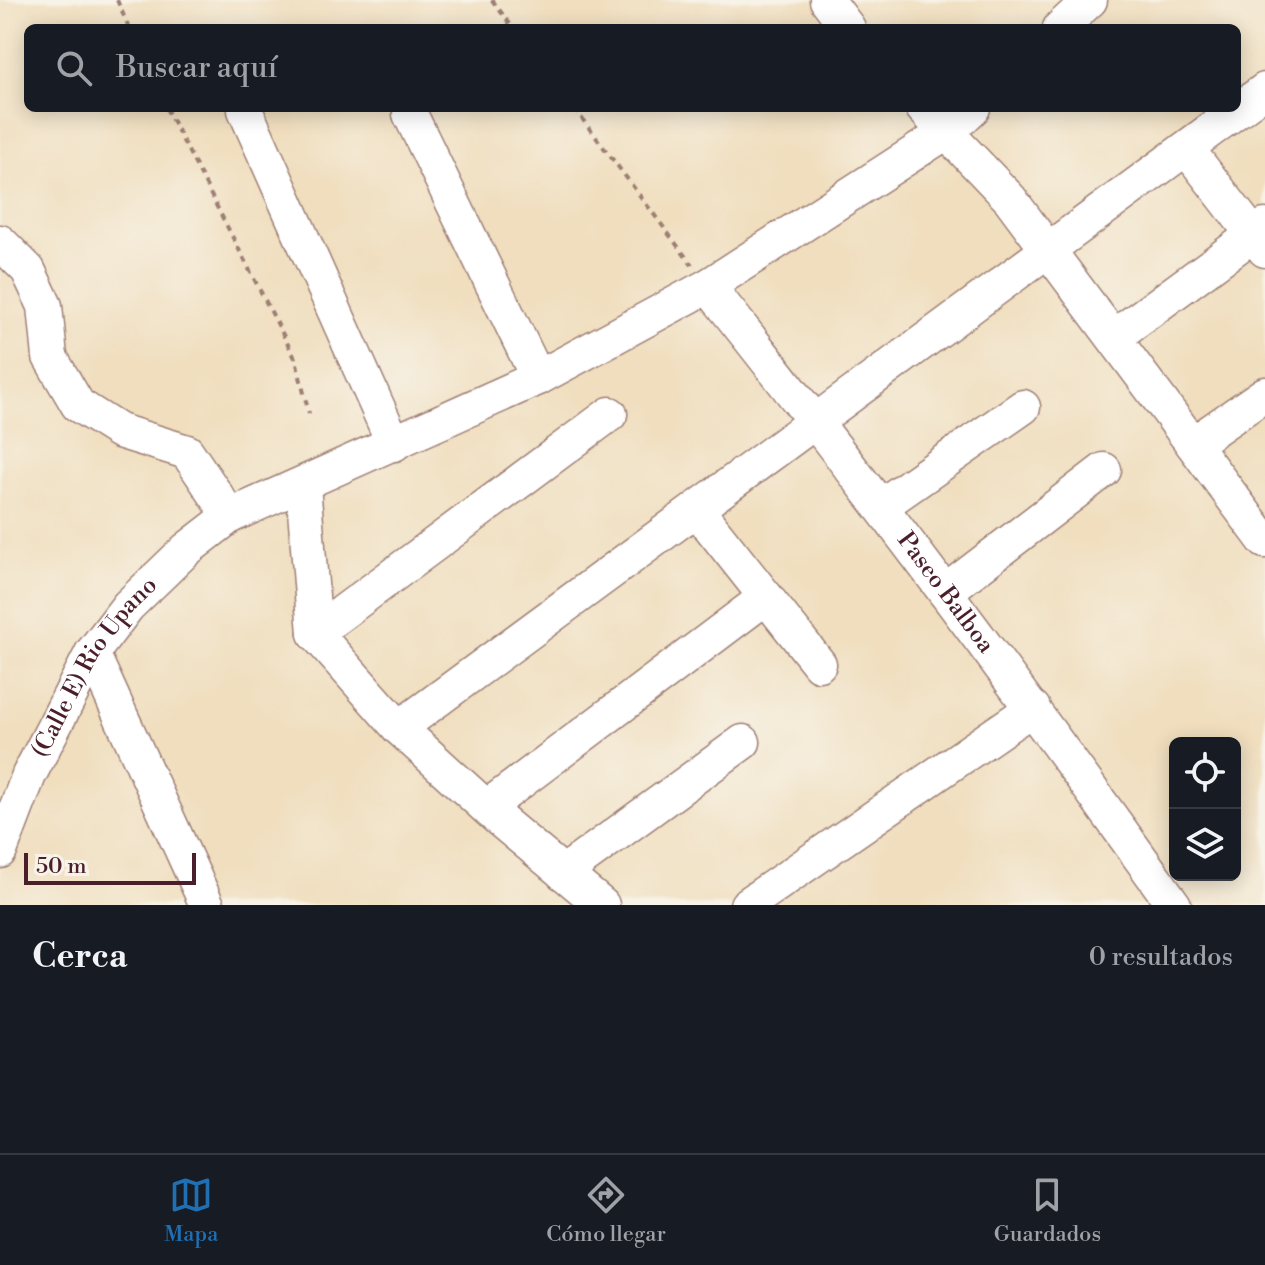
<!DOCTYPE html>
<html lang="es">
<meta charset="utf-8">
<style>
body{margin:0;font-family:"Libre Bodoni",serif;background:#242831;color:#f1f3f6}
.controls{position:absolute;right:24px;bottom:24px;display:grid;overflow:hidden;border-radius:12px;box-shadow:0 4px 20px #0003}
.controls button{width:72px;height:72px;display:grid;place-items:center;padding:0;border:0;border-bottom:2px solid #363941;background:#171b24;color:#f1f3f6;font:40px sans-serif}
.scale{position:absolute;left:24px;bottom:20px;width:172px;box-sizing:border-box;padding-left:8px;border:4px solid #4a1f2b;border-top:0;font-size:22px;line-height:28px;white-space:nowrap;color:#4a1f2b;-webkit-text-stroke:6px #f7f3e8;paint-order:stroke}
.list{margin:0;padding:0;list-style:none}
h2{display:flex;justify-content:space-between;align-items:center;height:104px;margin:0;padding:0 32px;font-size:34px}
h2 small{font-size:26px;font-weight:400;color:#9ea1a6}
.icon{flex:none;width:44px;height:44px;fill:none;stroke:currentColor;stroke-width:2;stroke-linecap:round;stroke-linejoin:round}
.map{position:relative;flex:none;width:1265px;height:905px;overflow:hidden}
.search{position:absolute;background:#171b24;box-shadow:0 4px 20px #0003;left:24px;right:24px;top:24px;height:88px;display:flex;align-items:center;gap:20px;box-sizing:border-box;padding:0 28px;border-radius:12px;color:#9ea1a6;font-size:30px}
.sheet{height:248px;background:#171b24}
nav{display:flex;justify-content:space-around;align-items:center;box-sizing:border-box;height:112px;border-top:2px solid #363941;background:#171b24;font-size:22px;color:#9ea1a6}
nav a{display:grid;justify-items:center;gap:4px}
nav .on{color:#1f6fb2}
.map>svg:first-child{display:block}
</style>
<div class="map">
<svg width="1265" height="905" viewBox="0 0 1265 905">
<rect width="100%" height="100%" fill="#f7f3e8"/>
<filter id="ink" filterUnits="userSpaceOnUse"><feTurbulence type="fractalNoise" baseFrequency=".0125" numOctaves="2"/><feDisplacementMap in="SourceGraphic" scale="16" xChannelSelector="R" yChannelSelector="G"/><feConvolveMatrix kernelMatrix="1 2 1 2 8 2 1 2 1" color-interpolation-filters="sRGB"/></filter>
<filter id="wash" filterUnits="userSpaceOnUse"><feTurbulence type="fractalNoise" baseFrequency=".006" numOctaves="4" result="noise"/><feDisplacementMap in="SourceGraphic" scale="32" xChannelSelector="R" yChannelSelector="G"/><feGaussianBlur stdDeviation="1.8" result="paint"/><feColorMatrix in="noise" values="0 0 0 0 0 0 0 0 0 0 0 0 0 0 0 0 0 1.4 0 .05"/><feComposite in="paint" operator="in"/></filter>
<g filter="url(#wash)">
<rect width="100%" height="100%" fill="#f0debe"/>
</g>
<g filter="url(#ink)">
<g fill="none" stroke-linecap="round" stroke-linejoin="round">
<g stroke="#9d7e74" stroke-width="37">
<g id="minor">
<path d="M827,0L848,28"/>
<path d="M1060,28L1090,0"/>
<path d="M923,108L1010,199L1265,541"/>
<path d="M245,110L394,444"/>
<path d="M410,114L538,378"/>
<path d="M1187,149L1265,250"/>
<path d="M0,242L28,270L45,306L50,357L78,405L119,431L187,452L230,516"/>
<path id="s1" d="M708,286C870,488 1024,695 1174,905"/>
<path d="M1114,337L1265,226"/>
<path d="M1193,444L1265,394"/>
<path d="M303,485L315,633L399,728L500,820L602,905"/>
<path d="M881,506L1023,407"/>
<path d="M697,510L819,664"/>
<path d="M945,592L1104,470"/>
<path d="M315,633L610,414"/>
<path d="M92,653L207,905"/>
<path d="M399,728L1265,90"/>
<path d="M487,807L766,597"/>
<path id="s2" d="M0,851L29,775L92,653L128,606L186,550L230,516L538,378L708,286L948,131L973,108"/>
<path d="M563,873L743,742"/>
<path d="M747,905L1033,708"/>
</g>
</g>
<path stroke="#9d7e74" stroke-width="4" stroke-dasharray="6 6" stroke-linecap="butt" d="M117,0L129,28
M492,0L513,28
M166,108L296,360L309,414
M574,108L692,265"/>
<use href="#minor" stroke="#fff" stroke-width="34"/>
</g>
</g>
<g text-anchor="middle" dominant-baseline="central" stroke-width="8" stroke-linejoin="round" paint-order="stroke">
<g font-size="24" fill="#4a1f2b" stroke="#f7f3e8">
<text stroke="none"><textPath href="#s1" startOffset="388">Paseo Balboa</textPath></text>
<text stroke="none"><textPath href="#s2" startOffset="208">(Calle E) Rio Upano</textPath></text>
</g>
</g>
</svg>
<div class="controls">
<button><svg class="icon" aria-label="locate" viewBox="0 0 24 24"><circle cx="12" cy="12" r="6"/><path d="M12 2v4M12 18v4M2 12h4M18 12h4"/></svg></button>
<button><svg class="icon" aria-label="layers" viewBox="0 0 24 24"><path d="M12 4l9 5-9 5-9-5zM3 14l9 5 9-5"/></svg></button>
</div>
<div class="scale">50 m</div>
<div class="search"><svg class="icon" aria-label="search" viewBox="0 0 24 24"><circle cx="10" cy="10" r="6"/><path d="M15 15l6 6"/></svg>Buscar aquí</div>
</div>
<section class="sheet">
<h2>Cerca<small>0 resultados</small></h2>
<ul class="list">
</ul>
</section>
<nav>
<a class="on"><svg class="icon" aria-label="map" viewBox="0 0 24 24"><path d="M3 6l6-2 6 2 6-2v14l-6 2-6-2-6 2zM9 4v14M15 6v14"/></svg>Mapa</a>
<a><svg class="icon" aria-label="directions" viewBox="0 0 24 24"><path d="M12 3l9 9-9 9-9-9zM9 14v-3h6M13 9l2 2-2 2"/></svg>Cómo llegar</a>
<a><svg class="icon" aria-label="saved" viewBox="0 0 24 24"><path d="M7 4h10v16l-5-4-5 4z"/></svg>Guardados</a>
</nav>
